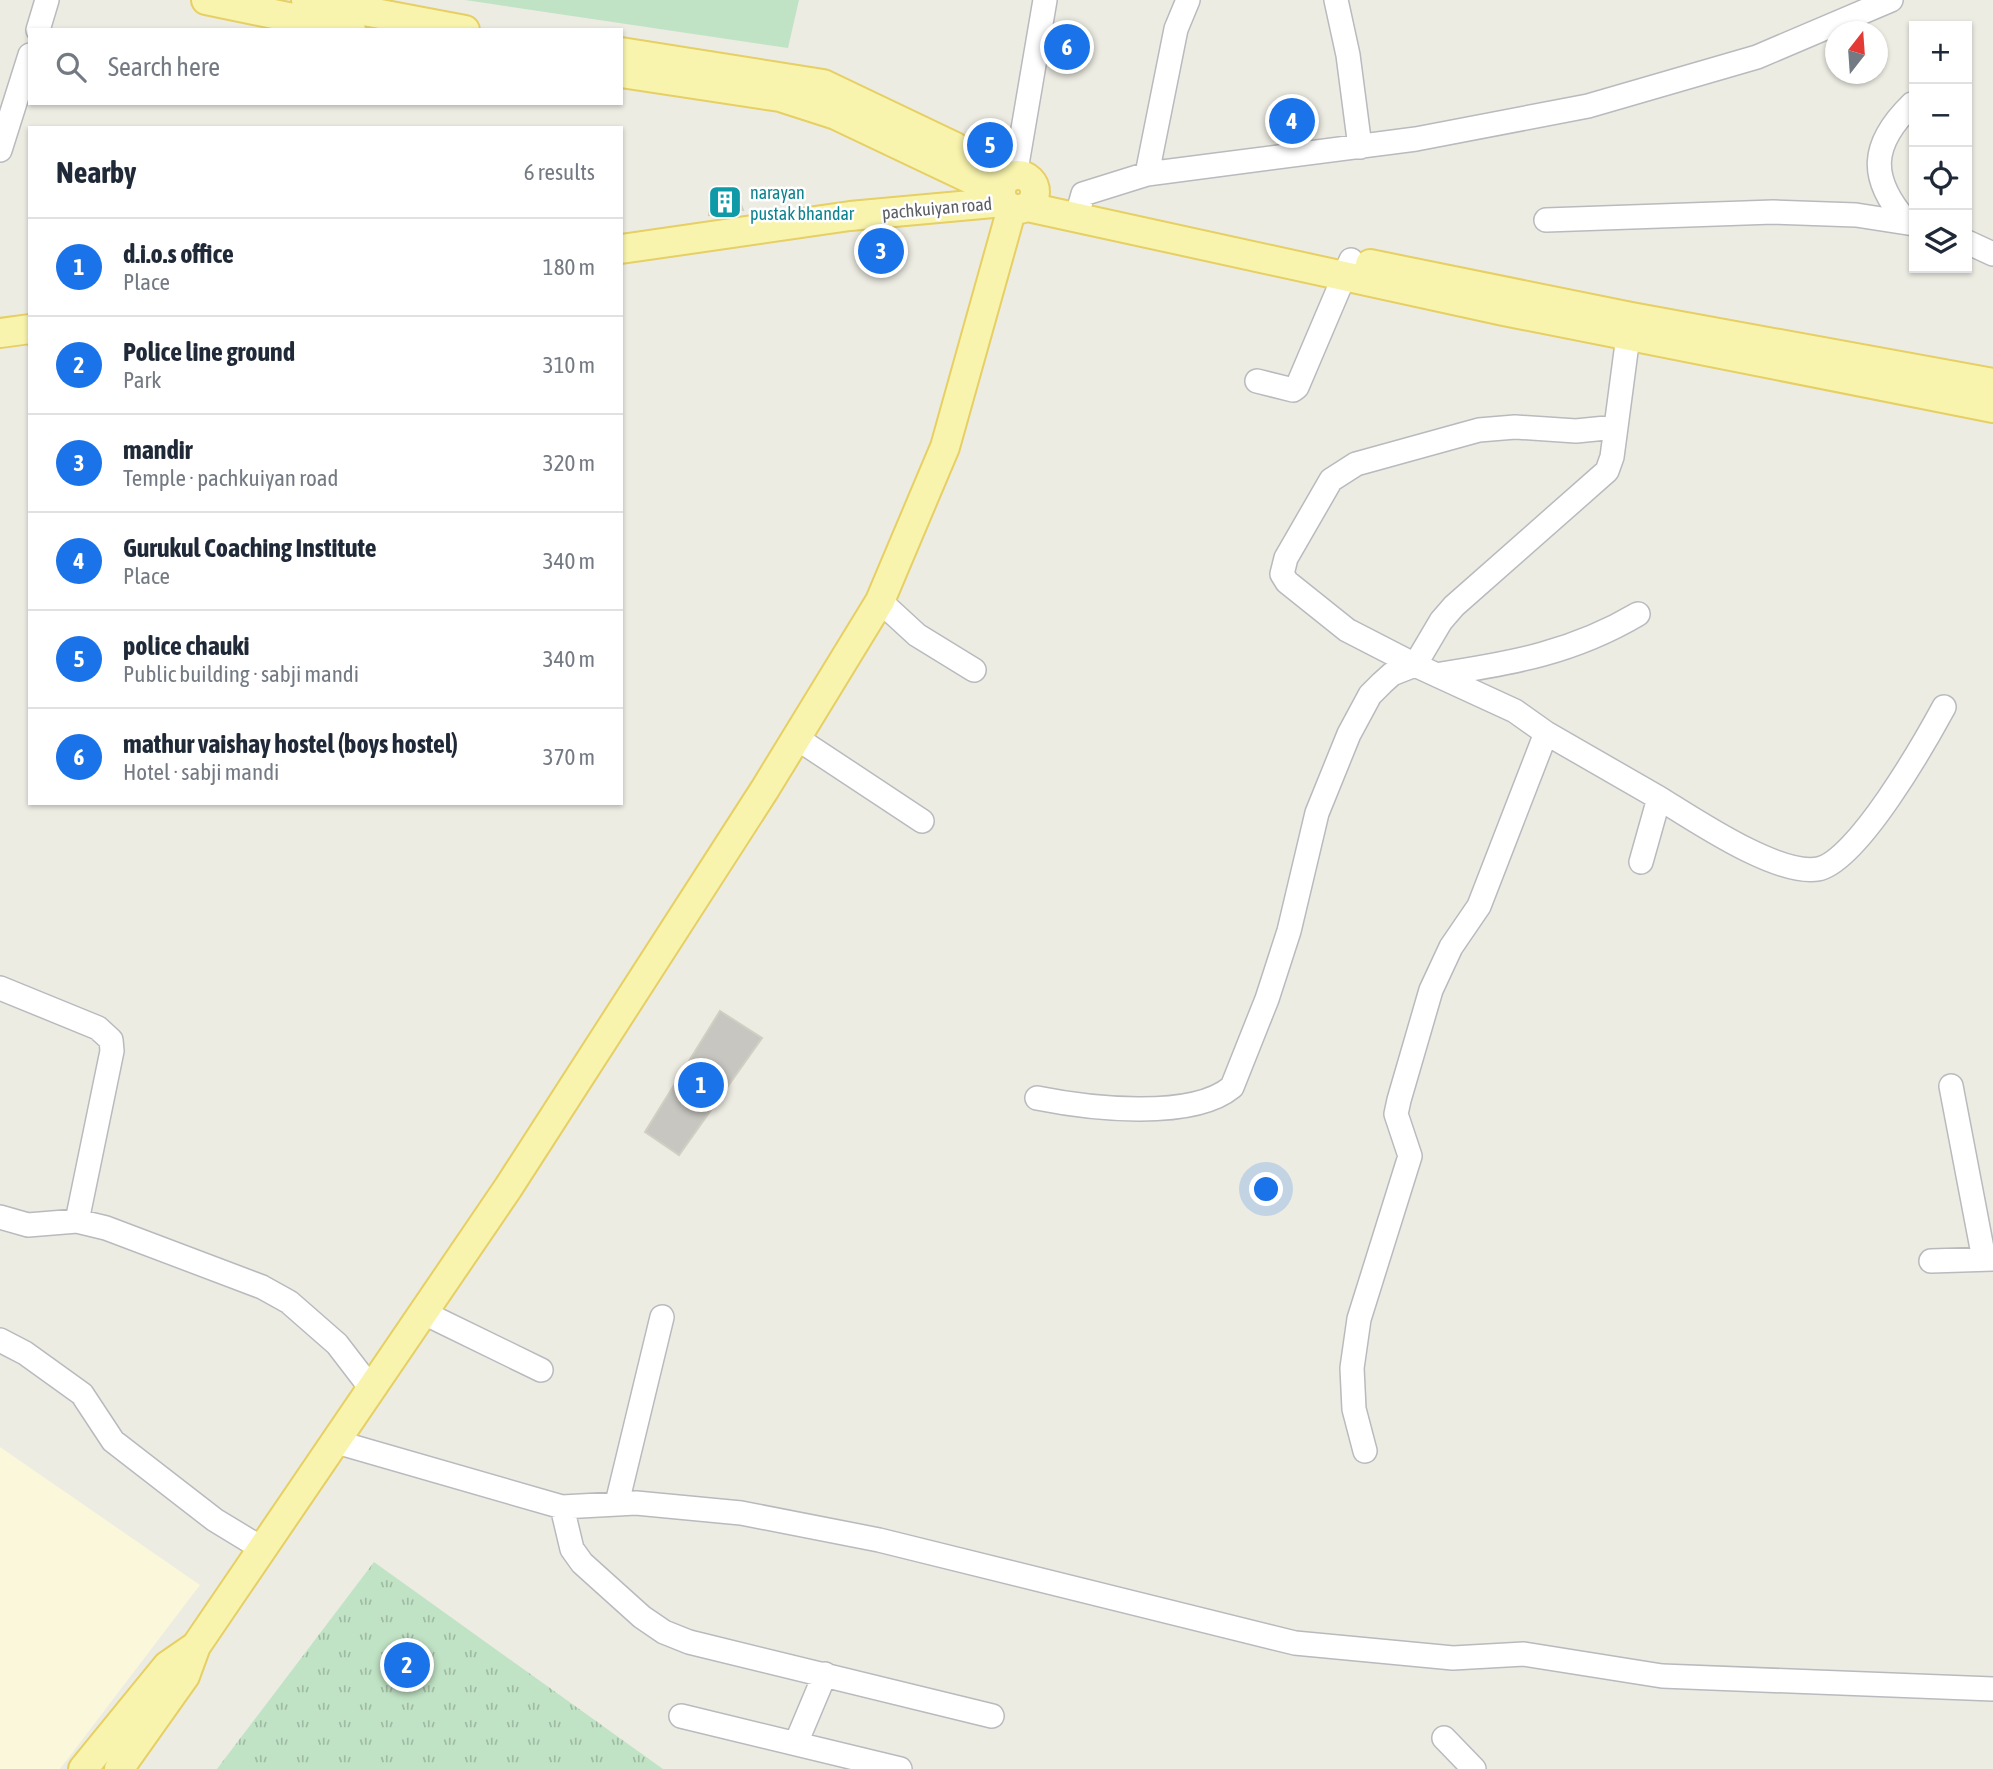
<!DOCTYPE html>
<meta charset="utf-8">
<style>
body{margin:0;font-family:"Asap Condensed",sans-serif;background:#f6f6f7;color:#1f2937}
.controls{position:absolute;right:21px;top:21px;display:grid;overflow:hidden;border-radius:0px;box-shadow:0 2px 5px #0004}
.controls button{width:63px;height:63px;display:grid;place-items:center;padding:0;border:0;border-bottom:2px solid #e0e1e3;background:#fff;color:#1f2937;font:35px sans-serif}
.compass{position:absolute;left:1825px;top:21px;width:63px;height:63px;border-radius:50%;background:#fff;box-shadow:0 2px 5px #0004;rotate:17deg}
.you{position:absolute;left:1267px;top:1190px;width:24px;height:24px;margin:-18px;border:5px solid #fff;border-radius:50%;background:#1a73e8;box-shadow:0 0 0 10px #1a73e833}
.badge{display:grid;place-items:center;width:46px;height:46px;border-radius:50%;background:#1a73e8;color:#fff;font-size:23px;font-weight:700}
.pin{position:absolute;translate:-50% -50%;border:4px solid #fff;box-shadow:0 2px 7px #0006}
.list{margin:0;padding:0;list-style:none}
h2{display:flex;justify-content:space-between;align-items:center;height:91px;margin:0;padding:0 28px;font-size:30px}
h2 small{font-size:23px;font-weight:400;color:#747a83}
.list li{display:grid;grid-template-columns:46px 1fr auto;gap:21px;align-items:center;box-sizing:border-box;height:98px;padding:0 28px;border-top:2px solid #e0e1e3}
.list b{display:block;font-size:26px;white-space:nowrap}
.list p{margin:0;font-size:23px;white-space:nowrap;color:#747a83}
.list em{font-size:23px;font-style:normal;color:#747a83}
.icon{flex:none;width:38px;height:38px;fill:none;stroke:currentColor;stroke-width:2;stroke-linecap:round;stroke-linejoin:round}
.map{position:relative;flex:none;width:1993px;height:1769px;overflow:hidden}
.search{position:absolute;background:#fff;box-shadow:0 2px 5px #0004;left:28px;top:28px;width:595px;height:77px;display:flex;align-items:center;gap:18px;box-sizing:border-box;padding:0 24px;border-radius:0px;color:#747a83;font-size:26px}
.panel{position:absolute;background:#fff;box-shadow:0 2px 5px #0004;left:28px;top:126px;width:595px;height:679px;border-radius:0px}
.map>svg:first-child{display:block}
</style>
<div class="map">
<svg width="1993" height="1769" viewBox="0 0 1993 1769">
<defs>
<pattern id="grass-tufts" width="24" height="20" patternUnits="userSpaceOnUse" patternTransform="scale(1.75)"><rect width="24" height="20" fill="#c1e3c5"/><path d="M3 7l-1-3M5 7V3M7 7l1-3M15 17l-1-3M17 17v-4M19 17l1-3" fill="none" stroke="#a0bba4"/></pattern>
</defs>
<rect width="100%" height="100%" fill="#edece3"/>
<path fill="#fbf7da" d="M0,1447L200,1585L60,1769H0Z"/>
<path fill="url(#grass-tufts)" d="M374,1562L663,1769H217Z"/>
<path fill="#c1e3c5" d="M465,0H799L788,48Z"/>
<path fill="#c8c6c0" stroke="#d1cec2" stroke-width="2" d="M710,194L737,195L743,210L709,215Z
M890,230L895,266L874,265L864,237Z
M720,1011L762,1038L679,1155L645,1132Z"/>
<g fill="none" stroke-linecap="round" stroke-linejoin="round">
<g stroke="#b8babe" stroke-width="26">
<path id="minor" d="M1336,0L1348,55L1360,147
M38,30L47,0
M0,150L30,55
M1147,174L1176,29L1188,0
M1015,176L1045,0
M1076,219L1083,194L1147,174L1416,139L1588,106L1757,57L1891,0
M1546,220L1773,212L1856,215L1914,224
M1906,221C1869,178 1870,145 1912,104
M1967,242L1993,254
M1257,381L1293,390L1297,387L1351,260
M880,601L917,635L974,670
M1415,665L1347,630L1287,582L1282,574L1286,558L1331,480L1356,464L1479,430L1515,427L1576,431L1616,427L1628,336
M1441,674C1513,663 1574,652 1638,614
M1546,733L1659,798L1641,862
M795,737L922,821
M1659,798C1695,820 1777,876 1818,869C1857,862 1925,742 1944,707
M0,988L98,1028L111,1040L112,1051L77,1221
M1951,1086L1984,1259
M1037,1098C1087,1108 1191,1121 1232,1087L1267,999L1289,931L1317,813L1349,734L1370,695L1382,683L1392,674L1415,665
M0,1217L28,1225L77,1221L106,1228L262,1287L289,1302L337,1344L370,1387
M1931,1261L1993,1259
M422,1312L541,1370
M0,1340L25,1353L82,1394L113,1441L215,1520L261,1548
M333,1441L562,1507L636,1503L741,1513L879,1540L1295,1643L1453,1658L1524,1654L1662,1676L1993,1689
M1365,1451L1354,1409L1352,1368L1359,1319L1410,1156L1396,1114L1399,1100L1431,990L1451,947L1479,906L1546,733L1515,711L1415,665L1441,621L1454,606L1607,471L1612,457L1616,427
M617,1503L662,1317
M562,1507L572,1549L582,1563L642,1617L664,1632L689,1642L992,1716
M681,1716L900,1769
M1444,1738L1474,1769
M796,1743L825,1674"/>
</g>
<g stroke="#e6cf63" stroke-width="32">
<path id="major" d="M206,0L351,30
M306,0L465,30
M621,52L823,84L955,147L1005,181
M621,73L780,97L836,115L996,191
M1001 192a17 17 0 1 1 34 0a17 17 0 1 1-34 0Z
M1028,207L1504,311L1993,408
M621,249L850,216L1004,202
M1370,264L1631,317L1993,383
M0,333L30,329
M83,1769L167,1666L196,1646
M119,1769L185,1676L196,1646L508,1188L765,789L880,601L945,447L1012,208"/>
</g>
<use href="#minor" stroke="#fff" stroke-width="23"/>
<use href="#major" stroke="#f8f4ad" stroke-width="28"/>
</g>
<defs>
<g id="building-square" transform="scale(1.75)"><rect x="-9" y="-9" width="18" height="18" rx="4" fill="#0f9aa8" stroke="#fff"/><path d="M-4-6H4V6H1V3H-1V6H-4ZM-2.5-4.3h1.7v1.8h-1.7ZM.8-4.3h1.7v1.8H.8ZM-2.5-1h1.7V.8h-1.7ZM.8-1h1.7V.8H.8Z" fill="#fff"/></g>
</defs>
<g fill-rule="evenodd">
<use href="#building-square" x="725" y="202"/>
</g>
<g text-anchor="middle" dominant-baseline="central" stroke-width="5" stroke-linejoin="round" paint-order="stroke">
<g font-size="18" fill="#0d838f" stroke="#fff" text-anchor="start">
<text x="750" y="192">narayan<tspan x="750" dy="21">pustak bhandar</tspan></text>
</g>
<g font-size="18" fill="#5b5e63" stroke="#fff">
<text transform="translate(937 208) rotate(-5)">pachkuiyan road</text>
</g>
</g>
</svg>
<div class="controls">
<button>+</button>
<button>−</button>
<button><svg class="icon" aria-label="locate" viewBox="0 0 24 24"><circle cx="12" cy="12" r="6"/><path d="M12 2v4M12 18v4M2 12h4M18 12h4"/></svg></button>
<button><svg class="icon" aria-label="layers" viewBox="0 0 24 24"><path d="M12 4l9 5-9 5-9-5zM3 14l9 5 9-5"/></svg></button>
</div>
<svg class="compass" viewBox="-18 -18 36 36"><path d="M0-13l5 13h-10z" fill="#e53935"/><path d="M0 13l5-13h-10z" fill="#747a83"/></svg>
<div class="you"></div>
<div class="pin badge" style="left:701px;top:1085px">1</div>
<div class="pin badge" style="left:407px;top:1665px">2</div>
<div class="pin badge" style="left:881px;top:251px">3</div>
<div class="pin badge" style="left:1292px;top:121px">4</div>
<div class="pin badge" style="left:990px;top:145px">5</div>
<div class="pin badge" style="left:1067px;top:47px">6</div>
<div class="search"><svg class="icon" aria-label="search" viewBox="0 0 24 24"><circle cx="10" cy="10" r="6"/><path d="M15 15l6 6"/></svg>Search here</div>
<section class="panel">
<h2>Nearby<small>6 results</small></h2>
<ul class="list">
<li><span class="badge">1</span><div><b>d.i.o.s office</b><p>Place</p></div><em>180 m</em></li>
<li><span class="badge">2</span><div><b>Police line ground</b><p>Park</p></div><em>310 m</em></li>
<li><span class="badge">3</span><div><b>mandir</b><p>Temple · pachkuiyan road</p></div><em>320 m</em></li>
<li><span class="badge">4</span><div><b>Gurukul Coaching Institute</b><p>Place</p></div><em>340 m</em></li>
<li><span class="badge">5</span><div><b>police chauki</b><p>Public building · sabji mandi</p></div><em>340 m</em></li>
<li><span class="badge">6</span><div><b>mathur vaishay hostel (boys hostel)</b><p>Hotel · sabji mandi</p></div><em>370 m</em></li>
</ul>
</section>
</div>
